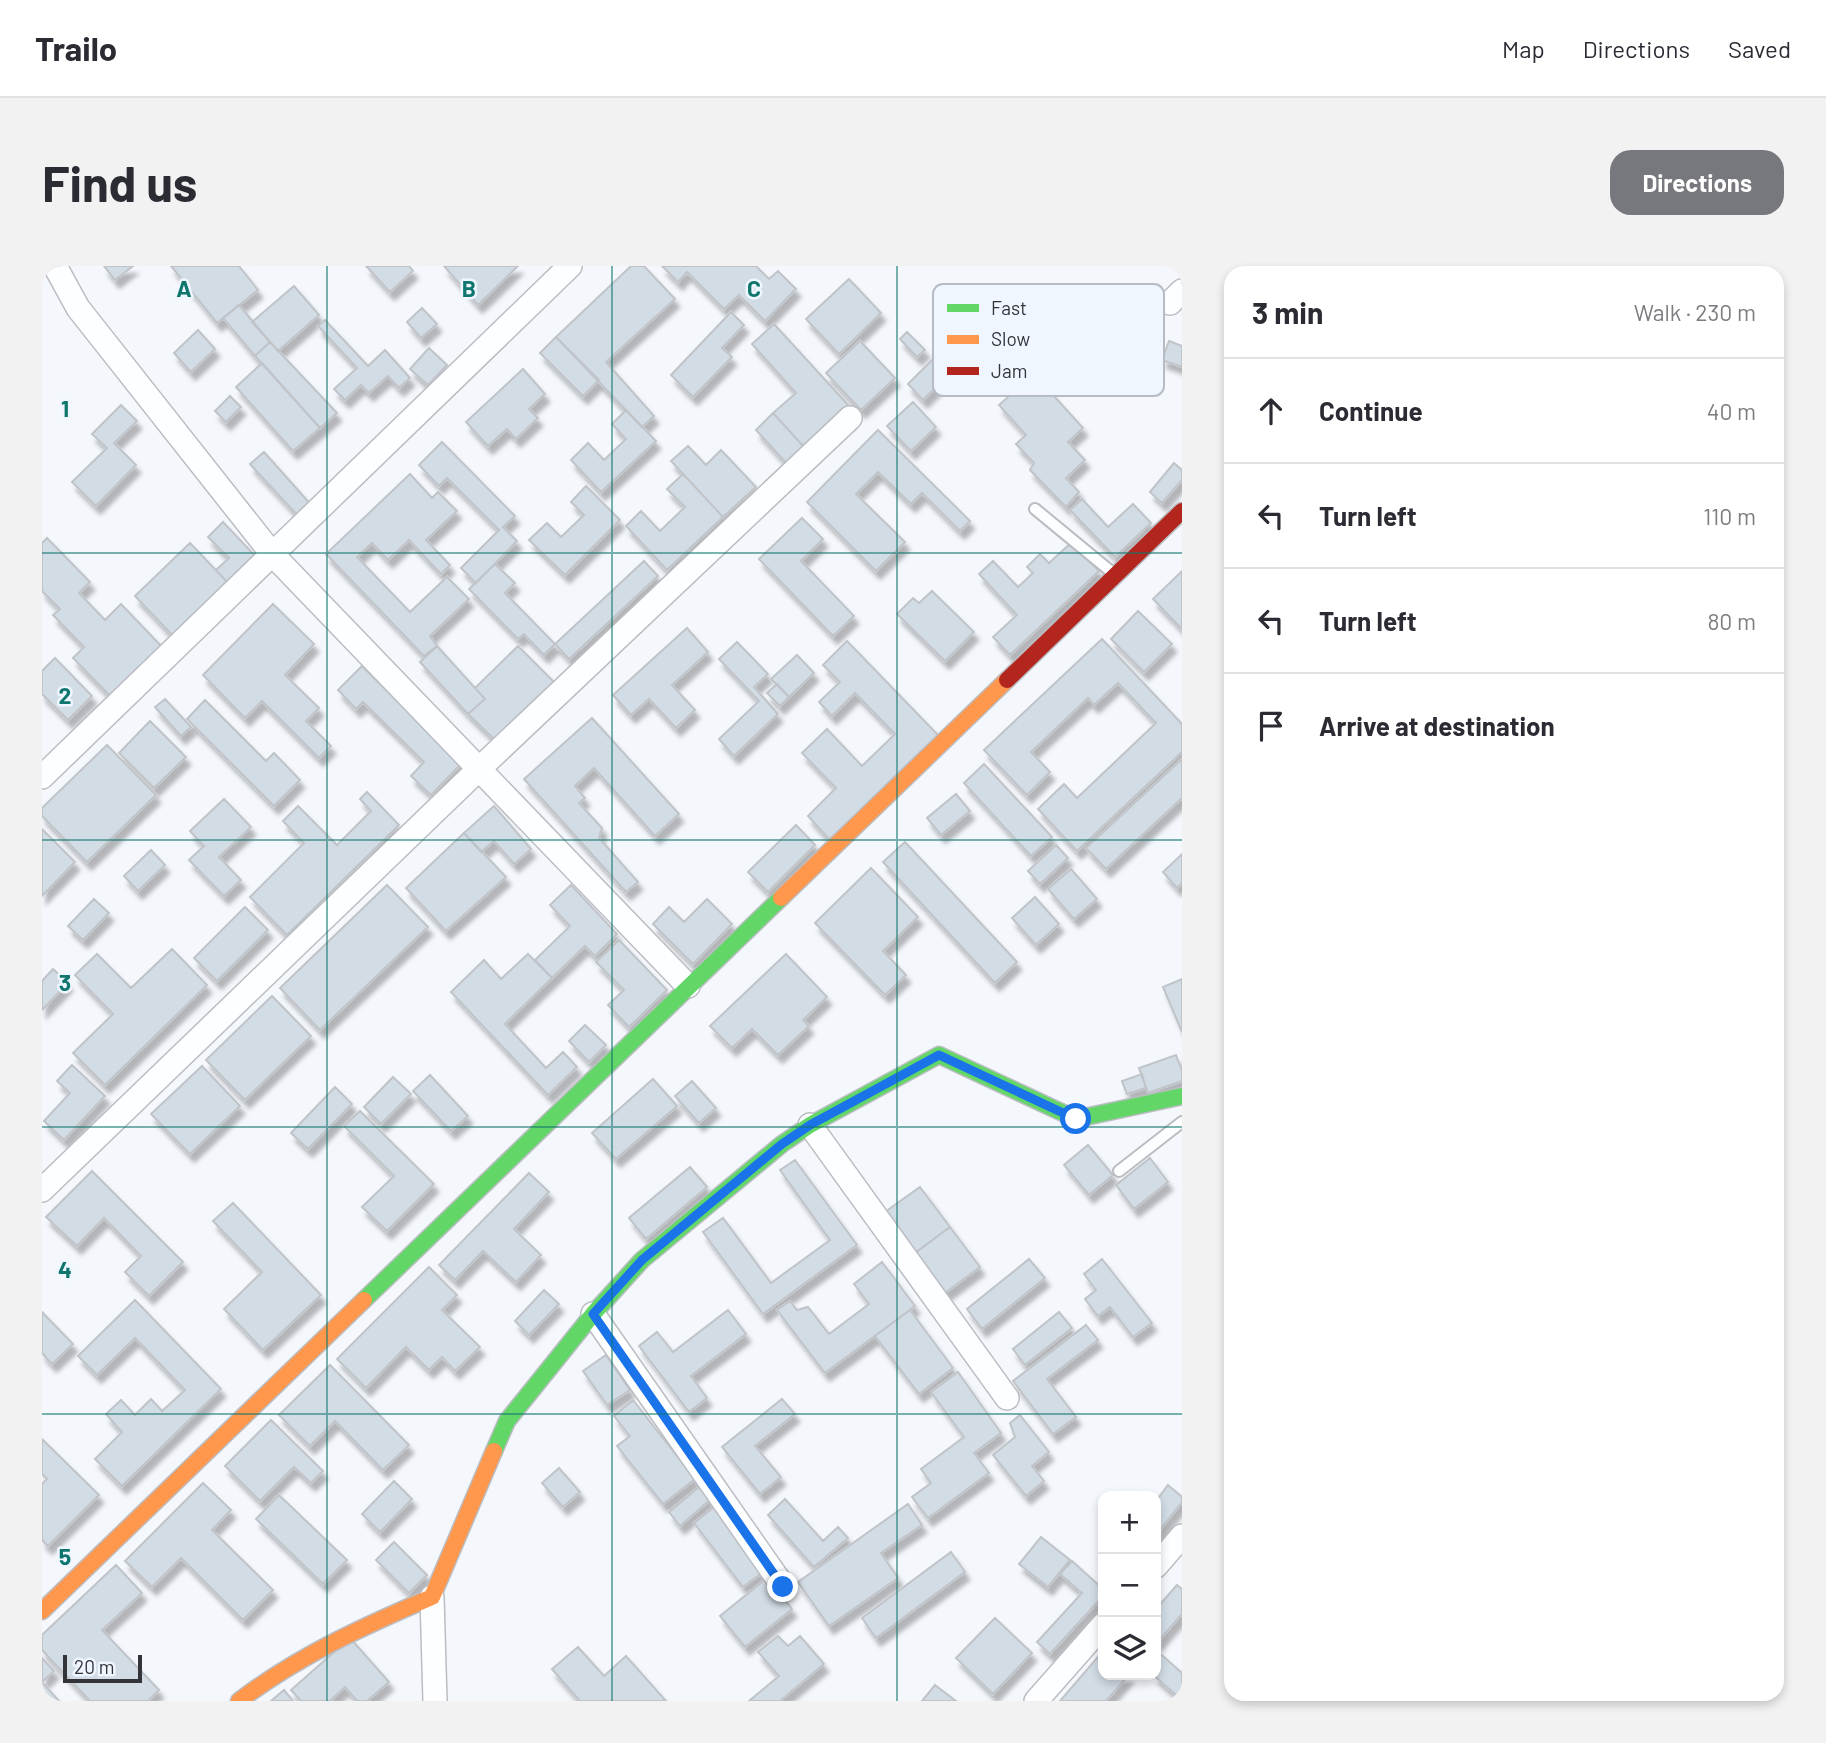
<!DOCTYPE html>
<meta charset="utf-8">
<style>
body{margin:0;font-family:Barlow,sans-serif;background:#f2f2f3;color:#2b2b33}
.controls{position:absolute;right:21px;bottom:21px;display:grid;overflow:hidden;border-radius:14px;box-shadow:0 4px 10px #0003}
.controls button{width:63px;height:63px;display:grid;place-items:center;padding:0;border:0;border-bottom:2px solid #e1e1e2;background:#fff;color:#2b2b33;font:35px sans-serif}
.scale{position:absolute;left:21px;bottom:18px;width:79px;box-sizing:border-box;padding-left:7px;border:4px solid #323438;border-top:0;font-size:19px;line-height:24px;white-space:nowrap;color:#323438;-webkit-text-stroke:5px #f0f6ff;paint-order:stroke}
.stop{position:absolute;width:21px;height:21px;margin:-16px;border:5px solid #1a73e8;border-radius:50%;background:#fff}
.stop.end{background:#1a73e8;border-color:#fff;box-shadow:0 2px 7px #0008}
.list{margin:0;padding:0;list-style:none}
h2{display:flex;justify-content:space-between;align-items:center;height:91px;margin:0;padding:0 28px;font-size:30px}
h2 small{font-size:23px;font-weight:400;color:#7c7c81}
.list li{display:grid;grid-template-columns:46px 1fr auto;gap:21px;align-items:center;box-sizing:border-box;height:105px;padding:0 28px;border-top:2px solid #e1e1e2}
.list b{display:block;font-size:26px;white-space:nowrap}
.list em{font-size:23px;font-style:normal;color:#7c7c81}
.icon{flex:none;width:38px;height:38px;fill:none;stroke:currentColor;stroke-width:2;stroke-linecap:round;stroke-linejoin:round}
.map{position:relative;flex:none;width:1140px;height:1435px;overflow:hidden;border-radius:21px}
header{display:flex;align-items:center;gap:42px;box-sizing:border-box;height:98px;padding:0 35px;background:#fff;border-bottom:2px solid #e1e1e2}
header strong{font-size:33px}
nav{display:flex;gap:38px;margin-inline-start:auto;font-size:24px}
.intro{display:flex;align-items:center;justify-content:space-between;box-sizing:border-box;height:168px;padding:0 42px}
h1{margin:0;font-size:49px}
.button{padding:18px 32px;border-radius:21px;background:#76787d;color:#fff;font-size:24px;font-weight:700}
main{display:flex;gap:42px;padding:0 42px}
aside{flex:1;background:#fff;border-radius:21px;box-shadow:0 4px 10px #0003}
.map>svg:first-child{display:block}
</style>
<header>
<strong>Trailo</strong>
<nav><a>Map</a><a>Directions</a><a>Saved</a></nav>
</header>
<div class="intro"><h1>Find us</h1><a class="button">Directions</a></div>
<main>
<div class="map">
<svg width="1140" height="1435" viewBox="0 0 1140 1435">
<defs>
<filter id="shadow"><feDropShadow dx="4.5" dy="8" stdDeviation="2" flood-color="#0004"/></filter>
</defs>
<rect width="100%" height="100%" fill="#f4f7fc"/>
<path fill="#d2dce5" stroke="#c0c4c8" stroke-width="2" filter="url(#shadow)" d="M62,0H91L73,14Z
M129,0H197L216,24L175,57Z
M324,0H367L371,5L348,26Z
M402,0H476L436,39Z
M589,0H602L633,33L564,96L612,150L600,161L514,71Z
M620,0H714L727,13L736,5L754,23L723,55L697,29L682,43L645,6L636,16Z
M807,13L839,47L797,88L764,53Z
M252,20L277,49L236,85L210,56Z
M197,39L228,76L213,90L181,52Z
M380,42L395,58L379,72L365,56Z
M689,46L702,59L680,82L690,91L651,131L629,109Z
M283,54L326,100L343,84L368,112L357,122L346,110L327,127L319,119L303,134L292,123L315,102L276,60Z
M732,58L807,140L762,181L731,147L754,127L710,78Z
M156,64L173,83L149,106L132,87Z
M865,66L883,84L875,91L858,73Z
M514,71L557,114L541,130L498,87Z
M818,75L853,112L819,144L784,107Z
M1127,75L1140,80V101L1120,94Z
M228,76L295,147L278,162L213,90Z
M387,82L405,99L386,119L368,103Z
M892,92L908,107L881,134L866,118Z
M220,97L278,162L251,185L194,121Z
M481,103L503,128L487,143L496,152L474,173L465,163L446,180L424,156Z
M992,108L1041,162L1026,176L1043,194L1024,212L1037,226L1024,241L988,204L992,197L974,178L984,169L957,139Z
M188,130L199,141L184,156L173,145Z
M871,136L894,161L869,185L845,160Z
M79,139L95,155L72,177L94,199L54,240L30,216L65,182L50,168Z
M584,144L614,175L559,226L529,194L546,177L562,194L584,173L570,158Z
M731,147L762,181L744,197L714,164Z
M836,164L928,255L918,265L880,227L869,238L836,206L814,228L863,276L834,305L765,236Z
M400,176L473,250L461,261L475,275L434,317L419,302L457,264L405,212L397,220L377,199Z
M646,180L664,199L679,184L714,221L681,251L629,195Z
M222,186L271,241L258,252L208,198Z
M1132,197L1140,204V214L1120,237L1108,226Z
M368,208L390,232L396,226L415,245L384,274L408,299L399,308L367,274L346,294L330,277L315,291L368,346L405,311L427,333L388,370L395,380L382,390L284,288Z
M641,208L681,251L625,304L584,260L599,245L618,265L643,241L625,223Z
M544,220L578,254L523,309L487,274L505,257L519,271L542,249L529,236Z
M1040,233L1066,261L1091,238L1109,257L1073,291L1028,244Z
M760,252L781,273L759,295L812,350L791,370L717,293Z
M181,256L216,293L189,320L174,304L187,292L166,271Z
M5,272L48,316L37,327L63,354L79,338L123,384L72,434L31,392L42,381L11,349L18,343L0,325V277Z
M1030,276L1057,305L968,389L951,371L975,349L937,308L951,295L976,321L991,307L985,301L998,288L1007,297Z
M148,277L189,320L134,373L93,330Z
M602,295L616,310L527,393L513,378Z
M453,298L473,317L463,327L513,378L502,389L482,368L476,373L427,323Z
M1140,305V363L1111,333Z
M890,325L932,366L903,395L855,348L871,332L877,337Z
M231,338L272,378L243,409L277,442L264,455L289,480L277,492L220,435L203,452L161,409Z
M1096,345L1130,378L1102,406L1069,373Z
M645,362L666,386L630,419L653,444L634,462L607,433L589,449L571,429Z
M1060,373L1140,458V486L1035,585L996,543L1022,518L1035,532L1114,457L1076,417L1052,439L1046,432L989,486L1008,506L985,529L942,484Z
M805,375L896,469L788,574L766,550L794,522L760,487L785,463L820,500L853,468L813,427L790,450L777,436L798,416L781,399Z
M695,376L726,408L712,421L736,448L692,490L677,473L717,435L677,393Z
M395,380L443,433L426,448L378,396Z
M476,380L513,417L454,475L426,448L443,433L433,422Z
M755,389L772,407L747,431L729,413Z
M13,392L50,430L26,454L0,428V405Z
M320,400L419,498L389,529L369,510L382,496L321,436L314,443L296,424Z
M735,418L747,431L738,440L725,427Z
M123,433L149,461L139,470L113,441Z
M163,434L224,495L232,487L258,514L232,540L145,453Z
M550,452L637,548L613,570L552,502L533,520L543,532L537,537L560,562L557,572L596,616L584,626L482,513Z
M108,455L144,491L112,522L77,487Z
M65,479L114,529L45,596L0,550V542Z
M1140,493V532L1064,603L1044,582Z
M942,498L1010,571L989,590L922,517Z
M325,526L357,559L245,669L208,631L262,577L241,555L256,540L295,579L329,545L318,533Z
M914,528L928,545L899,569L885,552Z
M182,533L209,561L177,591L199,614L182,630L147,594L162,580L148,565Z
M452,540L489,583L472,598L452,575L439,586L422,567Z
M754,559L773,579L726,626L706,606Z
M0,563L33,596L0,630Z
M422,567L464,611L404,665L364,622Z
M863,576L975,696L953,717L841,596Z
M1014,579L1026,592L998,618L986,605Z
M109,584L123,599L96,625L82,610Z
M1140,588V617L1135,622L1121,606Z
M829,602L876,651L841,685L864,709L843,729L773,657Z
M1029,603L1055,633L1032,653L1006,623Z
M345,619L386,661L278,764L238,722Z
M529,619L575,668L553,690L543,680L510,712L493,694L528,660L508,639Z
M993,631L1017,658L994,679L970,652Z
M52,633L67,647L41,674L26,660Z
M665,633L690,658L651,698L611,658L627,641L642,656Z
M203,641L226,664L175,715L152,692Z
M577,674L625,724L587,761L566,739L582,724L554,696Z
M130,683L165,719L63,819L31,787L71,748L33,709L55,688L89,722Z
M486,688L510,712L463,758L504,802L521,786L535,801L506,829L409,726L442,694L459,713Z
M744,688L785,731L761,754L767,760L736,789L710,763L690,782L668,760Z
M11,703L26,717L0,744V715Z
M1140,713V766L1121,721Z
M230,730L269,770L203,834L164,794Z
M543,759L564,779L547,796L527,775Z
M1134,789L1140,805V815L1106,827L1097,802Z
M30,799L63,830L22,874L2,855L28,827L15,815Z
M160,800L198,840L148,888L109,848Z
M1100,808L1104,822L1085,828L1080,815Z
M388,809L426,850L409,865L371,825Z
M351,811L369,828L339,858L322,841Z
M611,813L635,840L574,893L550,867Z
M650,815L674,842L657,857L633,830Z
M293,821L310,838L266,883L249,867Z
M318,845L392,918L345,965L320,941L352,910L302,860Z
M1046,879L1071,909L1047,929L1022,899Z
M1108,892L1126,916L1092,943L1074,919Z
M753,894L815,979L721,1048L661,966L681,952L729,1017L788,974L738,904Z
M648,901L665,921L604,973L587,952Z
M50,905L141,996L107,1030L83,1006L99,990L62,952L35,980L4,951Z
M487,907L507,926L472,963L499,989L474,1016L441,985L413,1014L397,999Z
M878,921L908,961L873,987L843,946Z
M191,937L279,1029L221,1084L182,1043L220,1006L171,955Z
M908,961L938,1001L903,1027L873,987Z
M987,993L1003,1012L940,1063L925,1043Z
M1060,993L1110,1057L1091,1071L1068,1041L1056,1050L1043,1033L1054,1024L1042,1008Z
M840,996L873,1040L783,1107L735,1044L748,1035L755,1044L766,1041L787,1068L827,1038L812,1018Z
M387,1001L415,1029L400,1044L438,1081L413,1105L400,1091L387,1104L364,1081L324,1122L295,1093Z
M502,1024L517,1038L487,1069L473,1055Z
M93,1034L179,1123L80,1220L53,1193L80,1166L64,1148L79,1134L93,1149L109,1133L120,1145L143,1124L93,1072L55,1109L36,1090Z
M686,1044L704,1068L649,1110L665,1132L647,1146L597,1080L615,1066L631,1086Z
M868,1044L911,1102L877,1128L833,1070Z
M0,1046L31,1078L10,1098L0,1087Z
M1017,1046L1030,1062L983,1099L971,1083Z
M1044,1059L1056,1074L1005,1113L1034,1151L1011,1168L971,1115Z
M564,1089L588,1124L565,1139L541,1105Z
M288,1099L367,1179L341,1204L293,1155L268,1180L237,1149Z
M916,1106L959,1167L932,1187L947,1207L886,1252L870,1231L889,1217L879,1203L922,1171L889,1126Z
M740,1133L753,1148L713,1180L739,1211L718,1228L680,1181Z
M591,1134L653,1213L621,1238L575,1180L588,1170L572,1150Z
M978,1149L1007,1186L990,1200L1002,1215L984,1230L951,1189L973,1171L968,1157Z
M229,1154L281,1205L269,1217L252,1201L218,1235L183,1200Z
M0,1173L57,1229L6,1280L0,1274V1218L5,1213L0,1208Z
M517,1202L538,1226L521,1241L500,1217Z
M352,1215L370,1233L338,1266L320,1248Z
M161,1217L189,1244L170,1264L231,1324L201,1354L139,1292L110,1321L83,1295Z
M1126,1219L1140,1231V1236L1114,1269V1235Z
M657,1221L668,1234L638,1260L627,1246Z
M237,1229L305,1294L281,1318L214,1253Z
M743,1233L781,1275L796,1261L806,1272L772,1301L726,1249Z
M866,1238L880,1259L839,1287L856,1312L787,1360L756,1316Z
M672,1241L721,1306L701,1321L652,1257Z
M999,1271L1028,1294L1006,1321L977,1298Z
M352,1276L385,1309L367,1327L334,1294Z
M909,1286L923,1306L834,1372L820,1352Z
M1030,1295L1061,1323V1330L1008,1388L995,1376L1040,1327L1018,1308Z
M74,1299L100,1327L60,1364L117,1424L106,1435H48L0,1384V1369Z
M725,1312L750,1343L703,1381L678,1350Z
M1135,1319L1140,1323V1348L1114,1378V1343Z
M953,1352L990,1387L951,1428L914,1392Z
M736,1370L746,1380L758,1370L782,1398L738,1435H707L737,1410L716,1386Z
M308,1372L347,1416L325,1435H315L303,1421L288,1435H259L249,1424Z
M536,1381L562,1410L584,1390L624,1435H538L510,1403Z
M1114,1384L1140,1407V1434L1111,1409H1114Z
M1061,1385V1409H1087L1064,1435H1018Z
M0,1392L12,1405L0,1416Z
M0,1416L17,1435H0Z
M893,1419L914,1435H880Z
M242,1424L251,1435H229Z"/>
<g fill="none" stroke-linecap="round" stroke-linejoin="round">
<g stroke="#bbbdc2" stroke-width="14">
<path id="lane" d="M993,243L1072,308
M1077,905L1140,856"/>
</g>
<g stroke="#bbbdc2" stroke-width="26">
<path id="street" d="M13,0L36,42L231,289L646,720
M1128,37L1140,25
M0,511L528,0
M768,859L965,1132
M0,924L438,502L808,152
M551,1048L741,1320
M1114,1300L1140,1270
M390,1331L393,1435
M994,1435L1061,1359"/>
</g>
<g stroke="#bbbdc2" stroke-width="19">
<path id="fast" d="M322,1034L739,632
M452,1185L465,1155L551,1048L600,994L740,878L768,859L897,789L1034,853L1140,830"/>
</g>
<g stroke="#bbbdc2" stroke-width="19">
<path id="slow" d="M739,632L965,414
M0,1345L322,1034
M197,1435C256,1390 322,1360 390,1331L452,1185"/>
</g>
<g stroke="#bbbdc2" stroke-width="19">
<path id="jam" d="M965,414L1140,245"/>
</g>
<use href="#lane" stroke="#fdfeff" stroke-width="10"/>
<use href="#street" stroke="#fdfeff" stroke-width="23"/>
<use href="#fast" stroke="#63d668" stroke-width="16"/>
<use href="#slow" stroke="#ff974d" stroke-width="16"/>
<use href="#jam" stroke="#b3261e" stroke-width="16"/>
</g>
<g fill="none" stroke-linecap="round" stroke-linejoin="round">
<path stroke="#1a73e8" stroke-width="9" d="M741,1321L551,1048L600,994L740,878L768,859L897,789L1034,853"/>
</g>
<path fill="none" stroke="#0f766e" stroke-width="2" stroke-opacity="0.55" d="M285,0V1435M570,0V1435M855,0V1435M0,287H1140M0,574H1140M0,861H1140M0,1148H1140"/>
<rect x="891" y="18" width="231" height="112" rx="10" fill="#f0f6ff" stroke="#b7bcc3" stroke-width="2"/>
<rect x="905" y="38" width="32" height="8" fill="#63d668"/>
<rect x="905" y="69" width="32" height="9" fill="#ff974d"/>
<rect x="905" y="101" width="32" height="8" fill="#b3261e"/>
<g font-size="19" fill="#323438">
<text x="949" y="49">Fast</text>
<text x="949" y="80">Slow</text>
<text x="949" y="112">Jam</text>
</g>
<g font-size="23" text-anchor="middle" font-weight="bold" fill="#0f766e" stroke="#f0f6ff" stroke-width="5" stroke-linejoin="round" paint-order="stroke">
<text x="142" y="31">A</text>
<text x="427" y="31">B</text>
<text x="712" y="31">C</text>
<text x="23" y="151">1</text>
<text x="23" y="438">2</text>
<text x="23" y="725">3</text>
<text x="23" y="1012">4</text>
<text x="23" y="1299">5</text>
</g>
</svg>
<div class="controls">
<button>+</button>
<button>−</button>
<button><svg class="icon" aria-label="layers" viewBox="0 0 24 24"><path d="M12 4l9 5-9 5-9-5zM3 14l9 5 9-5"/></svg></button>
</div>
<div class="scale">20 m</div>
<div class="stop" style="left:1034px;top:853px"></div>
<div class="stop end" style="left:741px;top:1321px"></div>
</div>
<aside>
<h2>3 min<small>Walk · 230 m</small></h2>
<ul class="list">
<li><svg class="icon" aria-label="ahead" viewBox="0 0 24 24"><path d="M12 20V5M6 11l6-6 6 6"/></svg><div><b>Continue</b></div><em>40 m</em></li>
<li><svg class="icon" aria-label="left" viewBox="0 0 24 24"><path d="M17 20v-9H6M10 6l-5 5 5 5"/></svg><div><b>Turn left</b></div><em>110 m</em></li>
<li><svg class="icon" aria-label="left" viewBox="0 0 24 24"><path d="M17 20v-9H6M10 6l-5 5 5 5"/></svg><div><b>Turn left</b></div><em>80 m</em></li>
<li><svg class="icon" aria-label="arrive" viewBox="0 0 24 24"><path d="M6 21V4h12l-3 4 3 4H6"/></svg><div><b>Arrive at destination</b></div></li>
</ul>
</aside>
</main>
